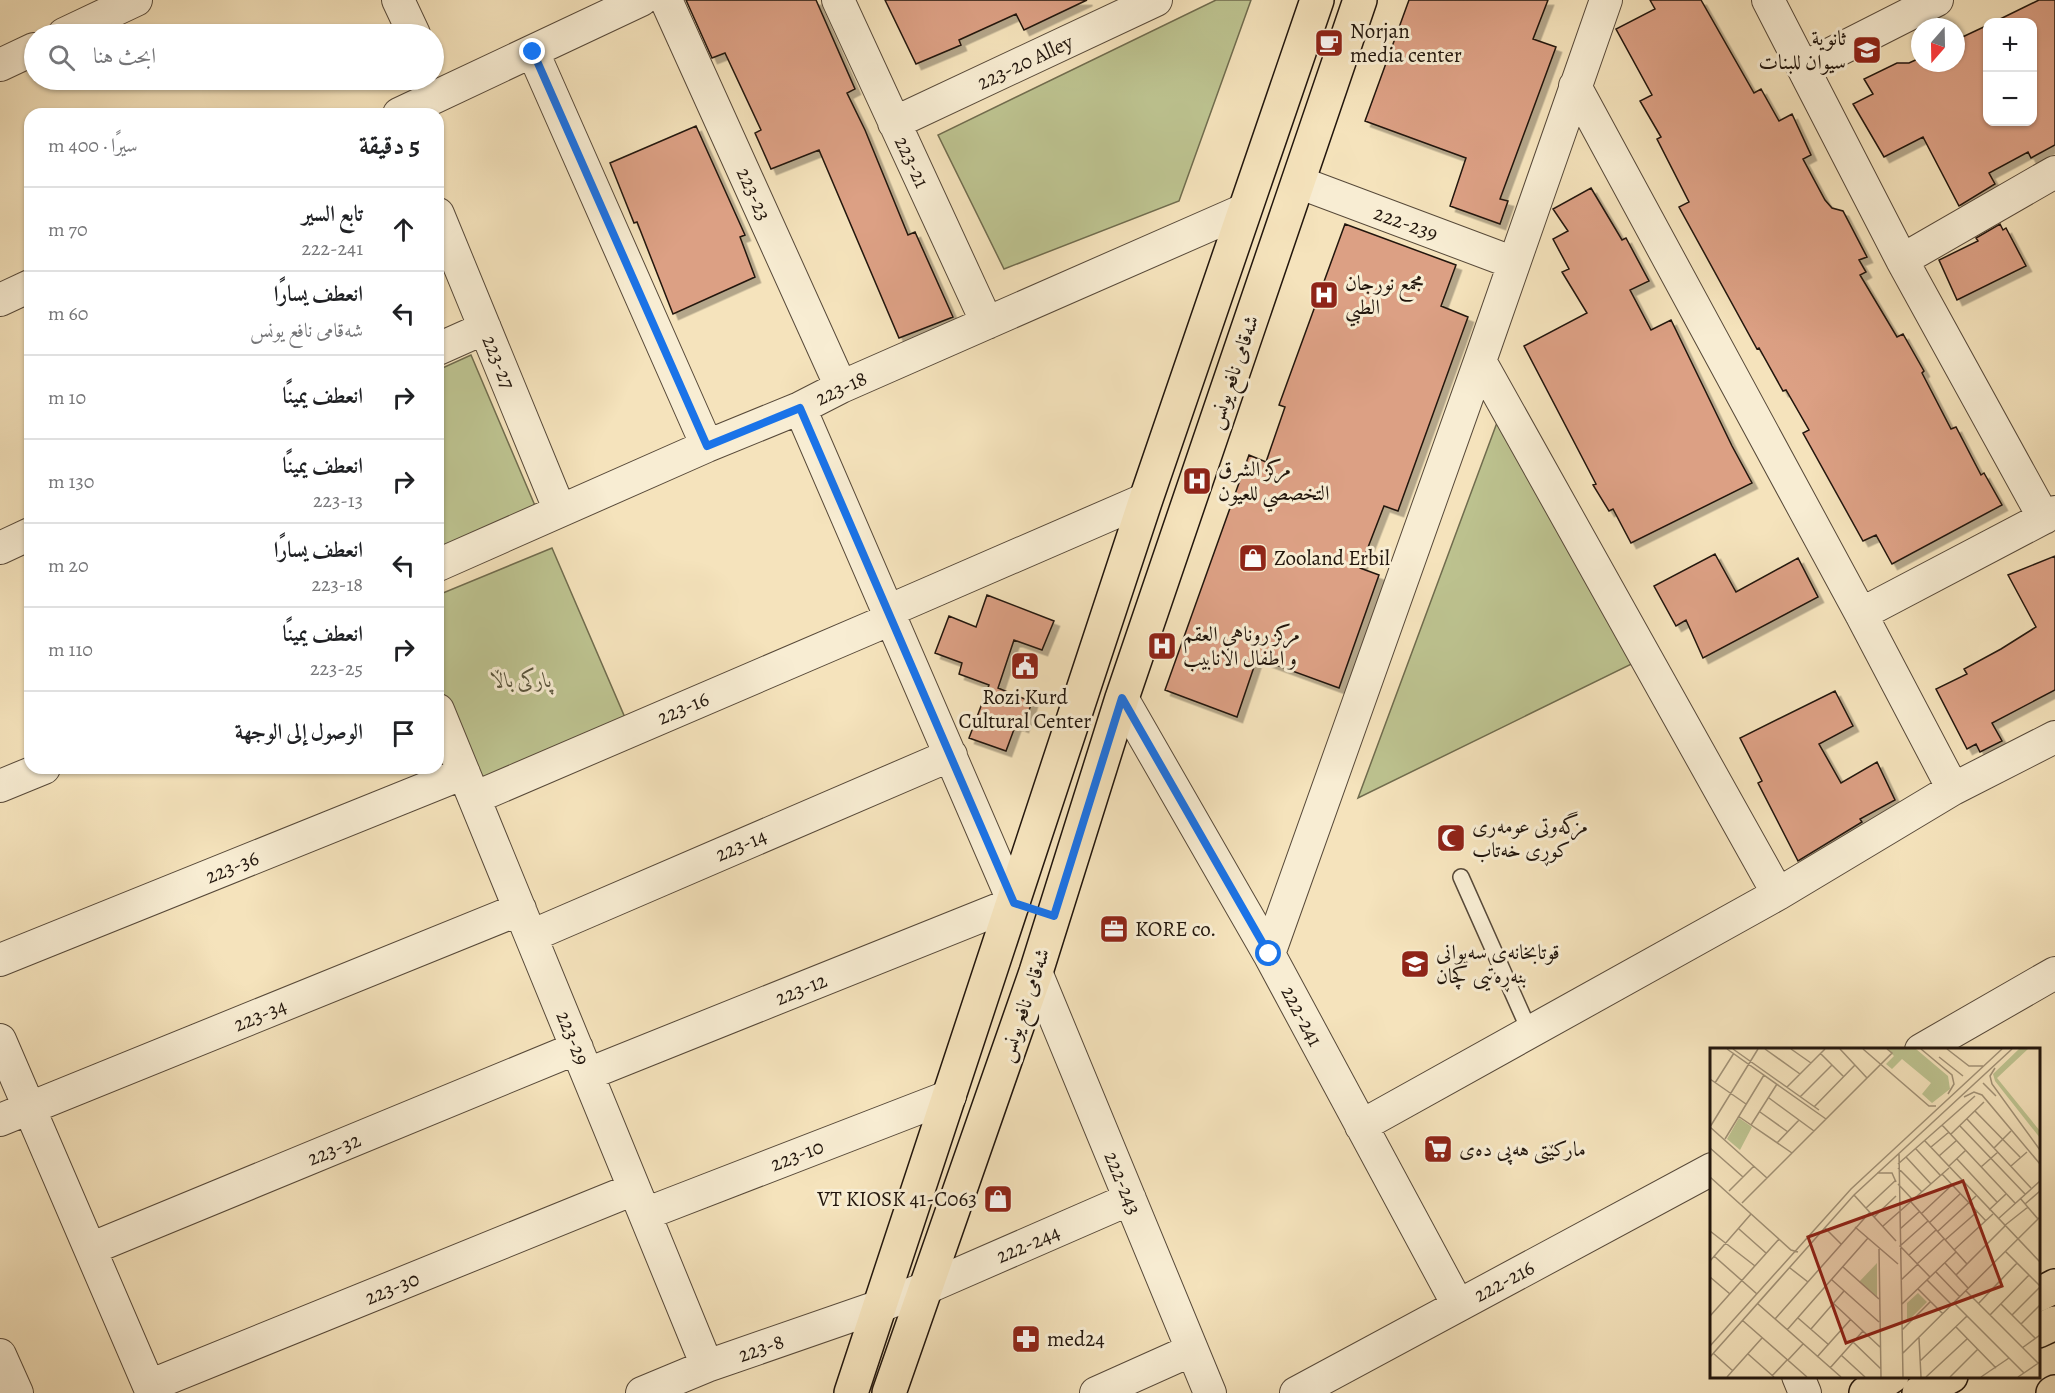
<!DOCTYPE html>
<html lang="ar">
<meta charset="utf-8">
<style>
body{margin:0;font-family:Alegreya,Amiri,serif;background:#f6f6f6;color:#202124;direction:rtl}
.controls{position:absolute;right:18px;top:18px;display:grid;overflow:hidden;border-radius:12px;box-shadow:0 2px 4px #0004}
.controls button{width:54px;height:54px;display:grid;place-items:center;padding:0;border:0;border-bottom:2px solid #e0e0e0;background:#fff;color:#202124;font:30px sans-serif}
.compass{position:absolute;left:1911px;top:18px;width:54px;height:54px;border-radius:50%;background:#fff;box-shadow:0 2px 4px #0004;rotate:200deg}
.stop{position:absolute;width:18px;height:18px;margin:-14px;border:4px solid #1a73e8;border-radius:50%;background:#fff}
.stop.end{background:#1a73e8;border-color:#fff;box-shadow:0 2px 6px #0008}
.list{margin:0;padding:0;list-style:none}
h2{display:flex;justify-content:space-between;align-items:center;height:78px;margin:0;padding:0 24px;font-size:26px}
h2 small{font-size:20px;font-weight:400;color:#757577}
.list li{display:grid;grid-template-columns:39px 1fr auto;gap:18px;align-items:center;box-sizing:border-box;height:84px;padding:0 24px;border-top:2px solid #e0e0e0}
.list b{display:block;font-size:22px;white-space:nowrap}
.list p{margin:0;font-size:20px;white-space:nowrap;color:#757577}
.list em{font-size:20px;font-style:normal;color:#757577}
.icon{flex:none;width:33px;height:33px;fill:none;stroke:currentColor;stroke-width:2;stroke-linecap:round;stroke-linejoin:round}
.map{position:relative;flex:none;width:2055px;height:1393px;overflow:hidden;direction:ltr}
.search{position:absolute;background:#fff;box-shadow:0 2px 4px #0004;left:24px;top:24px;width:420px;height:66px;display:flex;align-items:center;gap:15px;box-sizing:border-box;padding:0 21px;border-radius:33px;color:#757577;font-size:22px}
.panel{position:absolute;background:#fff;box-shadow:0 2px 4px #0004;left:24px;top:108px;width:420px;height:666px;border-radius:18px;direction:rtl}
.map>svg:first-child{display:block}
</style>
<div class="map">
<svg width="2055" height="1393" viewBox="0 0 2055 1393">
<defs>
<filter id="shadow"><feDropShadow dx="5.5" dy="5.5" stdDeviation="0" flood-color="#0004"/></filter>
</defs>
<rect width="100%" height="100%" fill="#f5e3bc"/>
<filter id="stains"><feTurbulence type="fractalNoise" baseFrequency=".00333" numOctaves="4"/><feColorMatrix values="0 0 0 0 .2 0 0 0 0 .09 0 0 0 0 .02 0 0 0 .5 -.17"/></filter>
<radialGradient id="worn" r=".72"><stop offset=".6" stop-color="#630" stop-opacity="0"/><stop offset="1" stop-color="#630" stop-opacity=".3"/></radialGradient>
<path fill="#bdc390" stroke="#706c4e" stroke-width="1.5" d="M1216,0H1251L1179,201L1004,269L938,135Z
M471,355L536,508L438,549V370Z
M1505,401L1650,655L1358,798Z
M552,548L626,720L481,787L438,688V595Z"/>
<path fill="#dca084" stroke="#22160d" stroke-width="1.5" filter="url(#shadow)" d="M686,0H816L855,89L847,93L865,130L908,235L915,232L953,317L899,338L819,150L771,169L755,133L761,130L725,53L712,58Z
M885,0H1087L1024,30L1016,14L959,40L961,45L916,64Z
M1409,0H1548L1533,39L1556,47L1500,199L1508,201L1500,224L1450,206L1466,158L1365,121Z
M1650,0H1701L1754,93L1761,89L1779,121L1792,114L1811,155L1803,159L1825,200L1832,208L1843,211L1867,257L1859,260L1866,272L1860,275L1897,337L1903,334L1924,371L1922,373L1951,429L1956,427L1981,475L1984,473L2002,505L1892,564L1876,535L1863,541L1803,433L1809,430L1786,390L1783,391L1759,348L1757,349L1679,207L1689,202L1657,139L1661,137L1640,101L1652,95L1616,29L1655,9Z
M2039,0H2055V145L2031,158L2028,152L1989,173L1995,184L1959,206L1923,137L1884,157L1853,104L1873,94L1864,79L1897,63H1909L1920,58V63H1956V40L1988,25V122H2032V22H1994Z
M696,126L745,235L740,237L755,277L673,314L637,222L634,223L610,163Z
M1591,188L1622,240L1626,238L1649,281L1630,290L1651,330L1671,320L1732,446L1752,483L1631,543L1613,509L1609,511L1593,485L1596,484L1524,346L1587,313L1562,272L1569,269L1553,239L1568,231L1553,209Z
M1345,224L1456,265L1441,306L1468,317L1398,511L1384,506L1360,568L1379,575L1339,688L1257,658L1237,717L1165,690L1249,455L1266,462L1285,407L1279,405Z
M2000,224L2003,230L2006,228L2026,266L1957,300L1939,260L1978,241L1976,238Z
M1715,554L1736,592L1798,558L1818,597L1703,658L1686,620L1676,626L1654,586Z
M2055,556V690L1992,723L2002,741L1980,752L1976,744L1967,749L1936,689L1967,674L1964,669L2001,649L2036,627L2008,575Z
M987,595L1054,621L1042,650L1014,640L998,688L1032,702L1023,727L1016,724L1006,751L969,738L989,685L959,674L962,663L935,653L949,616L976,627Z
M1835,691L1853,726L1819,744L1841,783L1877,762L1895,800L1860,819L1862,822L1798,861L1758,783L1762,781L1740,738Z"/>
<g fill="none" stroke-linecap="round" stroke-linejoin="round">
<g stroke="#574939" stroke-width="18">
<path id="lane" d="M1461,877L1530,1032"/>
</g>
<g stroke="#574939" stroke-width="34">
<path id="street" d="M398,0L414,34
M666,0L841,387
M838,0L987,323
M1768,0L1902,260L2044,518
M64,34L136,0
M533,52L707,446
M0,65L34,49
M1803,68L1937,0
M1575,86L1861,614L1953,789
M399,114L641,0
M894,123L1156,0
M1298,182L1514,263
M438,214L560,511
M1902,260L2055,172
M0,300L30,286
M438,349L485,328
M1480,361L1778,894
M0,548L30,534
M438,565L707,446L800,408L841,387L1244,210
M888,611L1146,499
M1861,614L2055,512
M1122,698L1269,954L1458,1305
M438,710L707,1366
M0,786L44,768
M474,798L891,619
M531,936L951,755
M1269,954L1480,361L1606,0
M0,960L464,773
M1036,972L1210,1393
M0,1040L152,1393
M1921,1050L2055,973
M588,1074L1014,903L800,408
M0,1120L520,909
M1361,1126L1778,894L1953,789L2055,737
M645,1214L950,1096
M90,1249L577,1048
M0,1355L17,1393
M1798,1376L1805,1393
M149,1386L634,1189
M642,1393L707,1366L880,1306L926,1288L1130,1199
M1096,1393L1192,1350
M1296,1393L1712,1169"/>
</g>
<g stroke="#22160d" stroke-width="36">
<path id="primary" d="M2038,1331L2055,1323
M851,1393L1146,499L1317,0
M889,1393L1036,972L1122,698L1360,0
M1919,1393L1951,1376"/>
</g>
<g stroke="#22160d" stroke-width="36">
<path id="highway" d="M2038,1295L2055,1286
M1866,1393L1892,1376
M2053,1393L2055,1392"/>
</g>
<use href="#lane" stroke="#f8edd3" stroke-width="15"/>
<use href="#street" stroke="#f8edd3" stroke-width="32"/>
<use href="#primary" stroke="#f5e3bc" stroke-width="33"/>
<use href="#highway" stroke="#f5e3bc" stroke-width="33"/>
</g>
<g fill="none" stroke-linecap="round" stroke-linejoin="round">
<path stroke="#1a73e8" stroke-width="8" d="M533,52L707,446L800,408L1014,903L1054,916L1122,698L1269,954"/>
</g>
<defs>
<g id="cafe-square" transform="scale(1.5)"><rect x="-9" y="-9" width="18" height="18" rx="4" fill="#8f2418" stroke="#f8edd3"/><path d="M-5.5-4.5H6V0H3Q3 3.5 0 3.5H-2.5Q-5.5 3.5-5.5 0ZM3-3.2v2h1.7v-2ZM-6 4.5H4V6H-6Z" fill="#fff"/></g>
<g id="school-square" transform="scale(1.5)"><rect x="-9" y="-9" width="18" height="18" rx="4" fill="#8f2418" stroke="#f8edd3"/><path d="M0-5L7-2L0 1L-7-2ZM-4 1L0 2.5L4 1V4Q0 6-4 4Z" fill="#fff"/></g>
<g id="hospital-square" transform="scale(1.5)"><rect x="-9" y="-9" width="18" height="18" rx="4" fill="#8f2418" stroke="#f8edd3"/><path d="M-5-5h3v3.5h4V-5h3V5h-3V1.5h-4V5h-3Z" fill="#fff"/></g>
<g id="shop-square" transform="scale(1.5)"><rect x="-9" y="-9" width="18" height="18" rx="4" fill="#8f2418" stroke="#f8edd3"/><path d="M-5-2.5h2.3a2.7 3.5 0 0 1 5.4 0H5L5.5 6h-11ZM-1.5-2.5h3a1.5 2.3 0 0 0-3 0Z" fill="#fff"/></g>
<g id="civic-square" transform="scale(1.5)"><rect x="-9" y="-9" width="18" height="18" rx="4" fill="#8f2418" stroke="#f8edd3"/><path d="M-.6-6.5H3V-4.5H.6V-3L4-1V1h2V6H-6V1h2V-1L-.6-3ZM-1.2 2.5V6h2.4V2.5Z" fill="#fff"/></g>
<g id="mosque-square" transform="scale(1.5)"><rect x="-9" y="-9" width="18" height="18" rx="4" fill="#8f2418" stroke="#f8edd3"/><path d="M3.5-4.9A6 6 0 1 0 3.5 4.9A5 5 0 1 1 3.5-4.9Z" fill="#fff"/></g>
<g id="office-square" transform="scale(1.5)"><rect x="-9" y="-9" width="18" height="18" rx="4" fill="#8f2418" stroke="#f8edd3"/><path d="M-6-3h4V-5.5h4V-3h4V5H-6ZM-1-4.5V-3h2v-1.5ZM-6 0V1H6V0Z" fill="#fff"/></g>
<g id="supermarket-square" transform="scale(1.5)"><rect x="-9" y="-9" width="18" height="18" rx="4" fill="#8f2418" stroke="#f8edd3"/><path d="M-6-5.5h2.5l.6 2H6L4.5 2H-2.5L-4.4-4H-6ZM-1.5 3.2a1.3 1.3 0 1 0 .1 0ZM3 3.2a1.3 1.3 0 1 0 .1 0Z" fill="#fff"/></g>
<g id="pharmacy-square" transform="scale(1.5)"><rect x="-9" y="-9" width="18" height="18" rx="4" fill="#8f2418" stroke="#f8edd3"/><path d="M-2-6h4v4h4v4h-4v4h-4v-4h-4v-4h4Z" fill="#fff"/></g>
</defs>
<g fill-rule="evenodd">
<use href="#cafe-square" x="1329" y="43"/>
<use href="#school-square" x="1867" y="50"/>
<use href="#hospital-square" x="1324" y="295"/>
<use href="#hospital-square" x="1197" y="481"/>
<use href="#shop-square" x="1253" y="558"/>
<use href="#hospital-square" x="1162" y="646"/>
<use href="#civic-square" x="1025" y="666"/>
<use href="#mosque-square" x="1451" y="838"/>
<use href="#office-square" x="1114" y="929"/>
<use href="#school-square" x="1415" y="964"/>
<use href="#supermarket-square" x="1438" y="1149"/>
<use href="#shop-square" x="998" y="1199"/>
<use href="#pharmacy-square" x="1026" y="1339"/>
</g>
<g text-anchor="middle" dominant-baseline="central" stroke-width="6" stroke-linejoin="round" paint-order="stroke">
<g font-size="21" fill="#22160d" stroke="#f8edd3" text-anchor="start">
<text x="1350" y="31">Norjan<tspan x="1350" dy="24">media center</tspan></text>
<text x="1846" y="38" text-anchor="end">ثانوية<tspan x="1846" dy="24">سيوان للبنات</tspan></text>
<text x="1345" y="283">مجمع نورجان<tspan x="1345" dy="24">الطبي</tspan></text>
<text x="1218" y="469">مركز الشرق<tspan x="1218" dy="24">التخصصي للعيون</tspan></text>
<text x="1274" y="558">Zooland Erbil</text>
<text x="1183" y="634">مركز روناهي العقم<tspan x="1183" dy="24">و اطفال الانابيب</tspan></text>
<text x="1025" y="697" text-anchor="middle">Rozi Kurd<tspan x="1025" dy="24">Cultural Center</tspan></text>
<text x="1472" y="826">مزگەوتی عومەری<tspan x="1472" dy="24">کوڕی خەتاب</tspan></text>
<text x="1135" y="929">KORE co.</text>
<text x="1436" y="952">قوتابخانەی سەیوانی<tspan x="1436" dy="24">بنەڕەتیی کچان</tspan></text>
<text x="1459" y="1149">مارکێتی هەپی دەی</text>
<text x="977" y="1199" text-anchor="end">VT KIOSK 41-C063</text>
<text x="1047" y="1339">med24</text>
</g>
<g font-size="21" fill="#22160d" stroke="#f8edd3">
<text transform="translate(1025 62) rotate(-25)">223-20 Alley</text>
<text transform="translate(912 162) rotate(65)">223-21</text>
<text transform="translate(754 194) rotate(66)">223-23</text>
<text transform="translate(1406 223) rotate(20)">222-239</text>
<text transform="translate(499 362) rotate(68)">223-27</text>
<text transform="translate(1233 372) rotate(-71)">شەقامی نافع یونس</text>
<text transform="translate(841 388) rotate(-25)">223-18</text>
<text transform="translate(683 708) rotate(-23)">223-16</text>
<text transform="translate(741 845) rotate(-23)">223-14</text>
<text transform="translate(232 867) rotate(-22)">223-36</text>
<text transform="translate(801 989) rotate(-22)">223-12</text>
<text transform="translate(1024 1005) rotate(-71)">شەقامی نافع یونس</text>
<text transform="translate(260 1015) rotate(-22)">223-34</text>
<text transform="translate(1302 1016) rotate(62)">222-241</text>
<text transform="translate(573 1038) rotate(68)">223-29</text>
<text transform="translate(334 1149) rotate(-22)">223-32</text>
<text transform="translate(797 1155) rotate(-21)">223-10</text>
<text transform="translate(1123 1183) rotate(68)">222-243</text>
<text transform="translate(1028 1244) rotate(-23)">222-244</text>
<text transform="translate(1504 1281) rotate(-28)">222-216</text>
<text transform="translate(392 1288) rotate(-22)">223-30</text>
<text transform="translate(761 1348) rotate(-19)">223-8</text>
</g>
<g font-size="21" font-style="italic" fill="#58533b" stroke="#f8edd3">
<text x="522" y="680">پارکی باڵا</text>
</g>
</g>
<g transform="translate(1710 1048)">
<rect width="330" height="330" fill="#f5e3bc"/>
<path d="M177,1H206L238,28L240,41L222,55L212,46L221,35L192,11L182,21L176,16L184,8ZM309,1H318L287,30L330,83V90L285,33L283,26ZM29,70L42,79L30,102L17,91ZM167,215V249L149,234ZM208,245L217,254L197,274V255Z" fill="#bdc390"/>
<path fill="none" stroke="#a19176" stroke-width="1.5" d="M17,1L116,71M23,1L109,62M55,1L90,26M81,1L101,15M130,1L157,30M153,1L219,58H226M211,1L242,27L244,36L238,46M237,1L259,18H273M110,5L134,29M229,9L253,28M285,20L280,28L282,36L330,102M0,31L36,56M5,35L24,5M273,35L286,48M77,39L115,1M90,49L122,17M254,49L264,44L272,47L330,116M59,50L104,83M104,59L145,17M265,63L310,109M50,64L78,84M28,68L82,105M257,71L321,140M41,77L67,36M232,77L305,155M250,78L315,146M0,79L48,1M0,79L57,130M241,86L274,54M15,91L54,27M215,93L330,214M67,95L89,72M221,99L239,84M0,100L33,129M284,100L301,83M206,101L230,127M189,105L193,329M229,108L247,92M196,109L221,136M247,111L287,154M188,116L265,48M239,118L256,102M301,118L317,104M271,119L288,104M188,120L212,144M167,125H182L186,134M232,126L276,173M0,129L81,202L88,204M188,136L203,152M19,143L44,118M144,147L186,193M310,150L328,171M201,154L257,216M32,155L182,5L177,1M315,156L330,143M156,160L186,132M279,162L296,146M211,166L242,137M164,169L186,148M288,171L330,133M218,173L190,198L220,229M219,175L250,146M173,178L239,120M294,178L318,159M145,179L188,216M115,180L131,196M29,181L56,205M190,181L209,164M0,183L45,218M227,184L266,148M235,192L267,164M169,201L171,329M244,202L283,166M295,203L330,238M199,207L226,182M4,208L47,246M0,213L41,166M235,215L258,240M207,216L234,191M133,219L169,251M80,220L98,234M226,224L250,249M246,227L295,178M0,229L20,246M122,232L169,274M191,232L208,216M217,232L242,257M208,241L233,266M256,243L328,315M123,255L170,299M244,255L314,325M48,256L131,329M192,256L246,204M268,256L307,215M291,256L325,290M280,267L319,227M302,267L330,239M0,268L69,191M88,270L119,297M65,271L160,164M32,272L97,329M311,276L330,257M246,279L286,320M101,281L134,243M77,282L158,190M192,282L221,253M209,290L211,329M143,294L171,321M0,298L141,141L292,1M312,300L330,287M3,305L23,323M38,306L64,329M192,306L330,169M131,307L155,329M0,309L144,147L302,1M107,309L141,271M78,312L93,296M210,313L257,268M120,320L153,283M62,328L77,312M17,329L52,290M216,329L257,291M240,329L268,301M271,329L299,310M308,329L330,314"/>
<path fill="#8f2418" fill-opacity="0.15" stroke="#8f2418" stroke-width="3" d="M253,133L292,238L136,295L98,189Z"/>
<rect width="330" height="330" fill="none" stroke="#22160d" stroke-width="3"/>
</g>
<rect width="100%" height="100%" filter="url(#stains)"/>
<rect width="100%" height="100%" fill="url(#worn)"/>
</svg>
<div class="controls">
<button>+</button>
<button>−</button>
</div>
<svg class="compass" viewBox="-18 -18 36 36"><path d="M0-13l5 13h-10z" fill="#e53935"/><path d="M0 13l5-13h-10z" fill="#757577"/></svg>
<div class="stop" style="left:1269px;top:954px"></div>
<div class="stop end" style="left:533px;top:52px"></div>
<div class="search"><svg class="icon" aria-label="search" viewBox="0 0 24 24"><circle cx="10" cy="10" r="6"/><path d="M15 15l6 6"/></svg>ابحث هنا</div>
<section class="panel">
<h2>5 دقيقة<small>سيرًا · 400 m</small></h2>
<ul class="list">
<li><svg class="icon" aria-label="ahead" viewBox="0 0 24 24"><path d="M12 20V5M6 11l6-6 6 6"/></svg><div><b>تابع السير</b><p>222-241</p></div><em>70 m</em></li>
<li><svg class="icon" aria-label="left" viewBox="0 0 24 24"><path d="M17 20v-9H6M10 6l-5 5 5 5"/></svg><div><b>انعطف يسارًا</b><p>شەقامی نافع یونس</p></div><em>60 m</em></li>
<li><svg class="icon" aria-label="right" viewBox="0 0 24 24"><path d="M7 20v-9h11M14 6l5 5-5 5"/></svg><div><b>انعطف يمينًا</b></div><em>10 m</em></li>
<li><svg class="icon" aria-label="right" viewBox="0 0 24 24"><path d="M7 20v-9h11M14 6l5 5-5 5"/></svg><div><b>انعطف يمينًا</b><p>223-13</p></div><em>130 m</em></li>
<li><svg class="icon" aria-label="left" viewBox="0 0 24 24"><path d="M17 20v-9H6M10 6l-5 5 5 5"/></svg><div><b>انعطف يسارًا</b><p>223-18</p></div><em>20 m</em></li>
<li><svg class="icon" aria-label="right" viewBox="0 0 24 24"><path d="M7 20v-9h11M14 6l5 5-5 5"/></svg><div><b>انعطف يمينًا</b><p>223-25</p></div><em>110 m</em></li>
<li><svg class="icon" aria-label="arrive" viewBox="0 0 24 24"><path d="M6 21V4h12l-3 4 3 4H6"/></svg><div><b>الوصول إلى الوجهة</b></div></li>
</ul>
</section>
</div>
